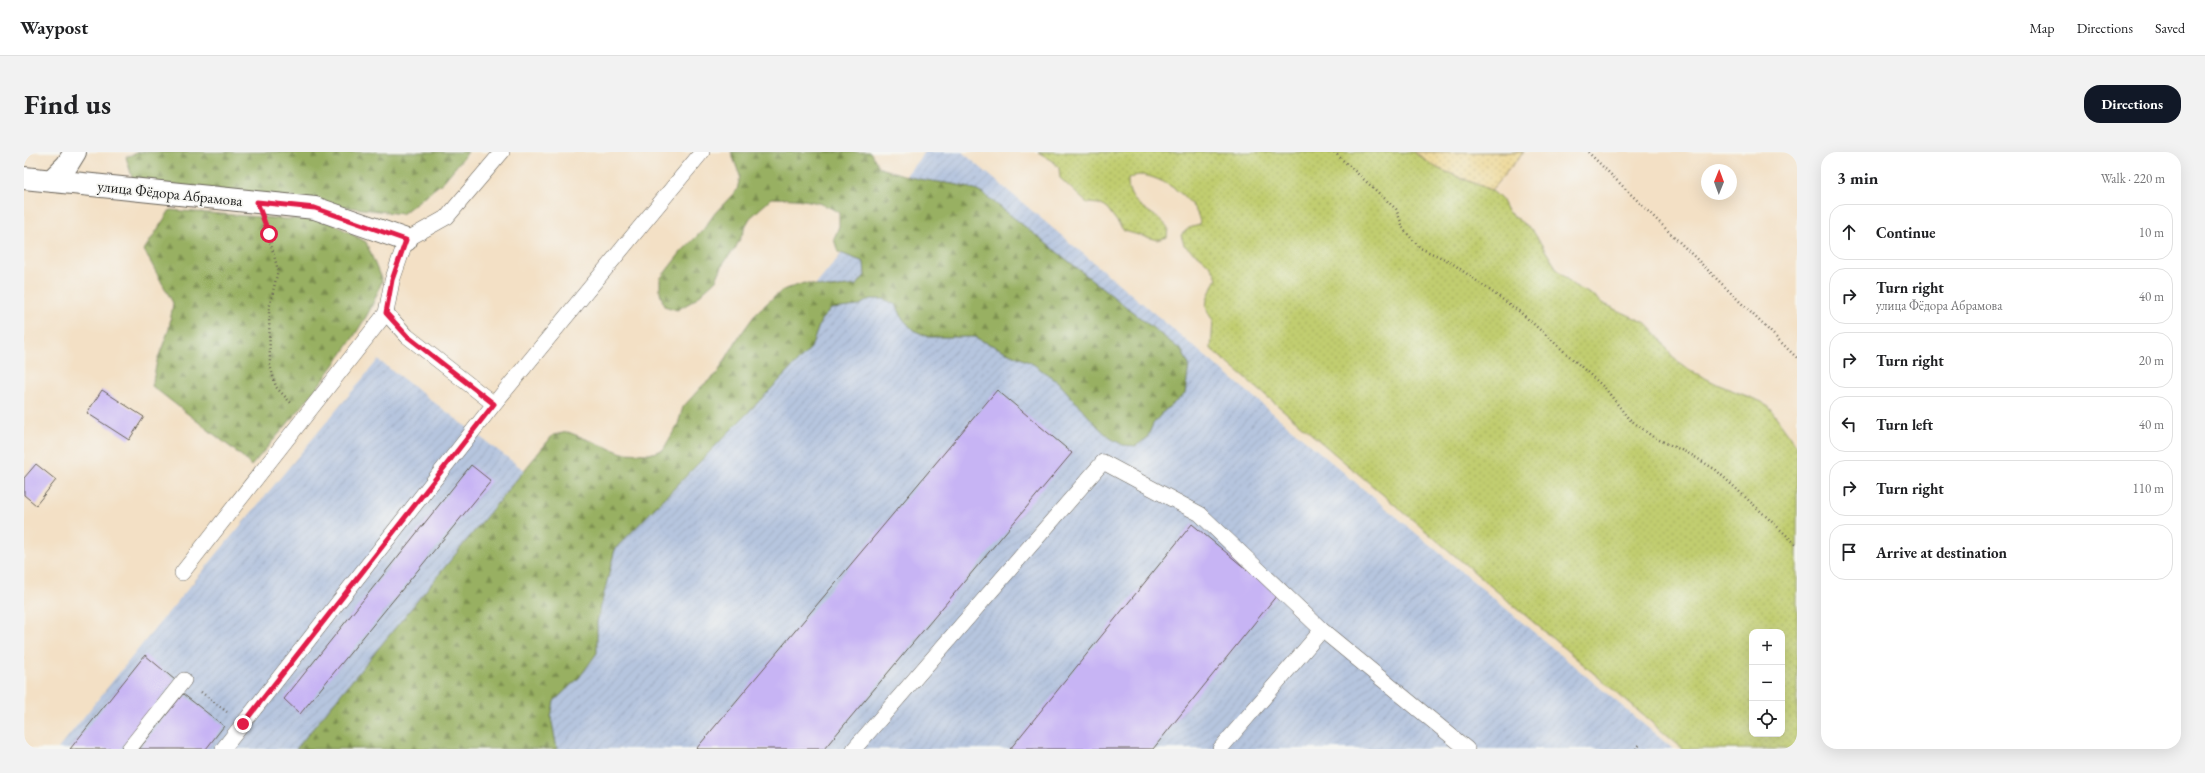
<!DOCTYPE html>
<meta charset="utf-8">
<style>
body{margin:0;font-family:"EB Garamond",serif;background:#f2f2f2;color:#202124}
.controls{position:absolute;right:12px;bottom:12px;display:grid;overflow:hidden;border-radius:8px;box-shadow:0 4px 16px #0002}
.controls button{width:36px;height:36px;display:grid;place-items:center;padding:0;border:0;border-bottom:1px solid #e0e0e0;background:#fff;color:#202124;font:20px sans-serif}
.compass{position:absolute;left:1677px;top:12px;width:36px;height:36px;border-radius:50%;background:#fff;box-shadow:0 4px 16px #0002;rotate:1deg}
.stop{position:absolute;width:12px;height:12px;margin:-9px;border:3px solid #e11d48;border-radius:50%;background:#fff}
.stop.end{background:#e11d48;border-color:#fff;box-shadow:0 1px 4px #0008}
.list{margin:0;padding:0;list-style:none}
h2{display:flex;justify-content:space-between;align-items:center;height:52px;margin:0;padding:0 16px;font-size:17px}
h2 small{font-size:13px;font-weight:400;color:#757577}
.list li{display:grid;grid-template-columns:26px 1fr auto;gap:12px;align-items:center;box-sizing:border-box;height:56px;margin:0 8px 8px;padding:0 8px;border:1px solid #e0e0e0;border-radius:16px}
.list b{display:block;font-size:15px;white-space:nowrap}
.list p{margin:0;font-size:13px;white-space:nowrap;color:#757577}
.list em{font-size:13px;font-style:normal;color:#757577}
.icon{flex:none;width:22px;height:22px;fill:none;stroke:currentColor;stroke-width:2;stroke-linecap:round;stroke-linejoin:round}
.map{position:relative;flex:none;width:1773px;height:597px;overflow:hidden;border-radius:16px}
header{display:flex;align-items:center;gap:24px;box-sizing:border-box;height:56px;padding:0 20px;background:#fff;border-bottom:1px solid #e0e0e0}
header strong{font-size:19px}
nav{display:flex;gap:22px;margin-inline-start:auto;font-size:14px}
.intro{display:flex;align-items:center;justify-content:space-between;box-sizing:border-box;height:96px;padding:0 24px}
h1{margin:0;font-size:28px}
.button{padding:10px 18px;border-radius:16px;background:#111827;color:#fff;font-size:14px;font-weight:700}
main{display:flex;gap:24px;padding:0 24px}
aside{flex:1;background:#fff;border-radius:16px;box-shadow:0 4px 16px #0002}
.map>svg:first-child{display:block}
</style>
<header>
<strong>Waypost</strong>
<nav><a>Map</a><a>Directions</a><a>Saved</a></nav>
</header>
<div class="intro"><h1>Find us</h1><a class="button">Directions</a></div>
<main>
<div class="map">
<svg width="1773" height="597" viewBox="0 0 1773 597">
<defs>
<pattern id="industrial-furrows" width="10" height="10" patternUnits="userSpaceOnUse"><rect width="10" height="10" fill="#b6c5de"/><path d="M-1 1l2-2M0 10L10 0M9 11l2-2" fill="none" stroke="#9ca9be"/></pattern>
<pattern id="grass-dots" width="8" height="8" patternUnits="userSpaceOnUse"><rect width="8" height="8" fill="#c1cd6f"/><path d="M2 2h.1M6 6h.1" fill="none" stroke="#a5af60" stroke-width="1.8" stroke-linecap="round"/></pattern>
<pattern id="forest-firs" width="22" height="20" patternUnits="userSpaceOnUse"><rect width="22" height="20" fill="#98b062"/><path d="M5 1l3.5 6h-7zM16 11l3.5 6h-7z" fill="#7b8e50"/></pattern>
<pattern id="sand-dots" width="8" height="8" patternUnits="userSpaceOnUse"><rect width="8" height="8" fill="#eeda9e"/><path d="M2 2h.1M6 6h.1" fill="none" stroke="#ccba88" stroke-width="1.8" stroke-linecap="round"/></pattern>
</defs>
<rect width="100%" height="100%" fill="#f6f6f2"/>
<filter id="ink" filterUnits="userSpaceOnUse"><feTurbulence type="fractalNoise" baseFrequency=".025" numOctaves="2"/><feDisplacementMap in="SourceGraphic" scale="8" xChannelSelector="R" yChannelSelector="G"/><feConvolveMatrix kernelMatrix="1 2 1 2 8 2 1 2 1" color-interpolation-filters="sRGB"/></filter>
<filter id="wash" filterUnits="userSpaceOnUse"><feTurbulence type="fractalNoise" baseFrequency=".012" numOctaves="4" result="noise"/><feDisplacementMap in="SourceGraphic" scale="16" xChannelSelector="R" yChannelSelector="G"/><feGaussianBlur stdDeviation="0.9" result="paint"/><feColorMatrix in="noise" values="0 0 0 0 0 0 0 0 0 0 0 0 0 0 0 0 0 1.4 0 .05"/><feComposite in="paint" operator="in"/></filter>
<g filter="url(#wash)">
<rect width="100%" height="100%" fill="#f3e0c5"/>
<path fill="url(#industrial-furrows)" d="M901,0H938L1649,597H411Z
M354,208L500,318L272,597H34L129,479Z"/>
<path fill="url(#grass-dots)" stroke="#6e7446" fill-rule="evenodd" d="M1014,0H1389L1413,16L1467,38L1477,47L1483,59L1509,79L1533,117L1549,133L1568,143L1578,151L1622,171L1636,186L1648,205L1665,218L1695,233L1738,250L1748,259L1773,294V597H1659L1187,197L1189,168C1176,153 1185,142 1193,127C1188,109 1173,104 1160,93L1157,83L1165,76L1176,73C1176,50 1138,23 1115,23C1112,23 1107,26 1104,27C1103,56 1130,57 1144,76L1143,85L1133,88L1100,79L1083,56L1075,52L1063,51L1036,26L1035,16L1029,9ZM1728,480H1758V582H1728Z"/>
<path fill="url(#forest-firs)" stroke="#5a663f" d="M116,0H444L419,30L378,62L109,28L102,5Z
M707,0H846L856,16C871,20 886,26 901,28C925,32 939,31 961,43L1158,199L1165,213L1161,242L1140,259L1129,272L1123,286L1112,294L1099,293L1086,286L1074,275L1034,230L1009,212L950,185H905L889,178L879,167L872,153L860,147H846L834,154L807,157L797,168L787,196L591,397L573,470V501L555,526L530,549L527,565L533,597H272L529,283L544,280L598,301L625,302L639,298L654,272L659,255L678,234L693,222L714,186L733,160L749,146L759,138L780,131L805,136L833,133L841,123L840,110L814,100L810,87L815,74V61C795,47 772,47 748,46L726,66L711,97L701,108L692,128L669,149L653,158L640,154L636,140V127L657,100L679,78L691,61L713,38L716,24Z
M146,58L261,67H301L342,90L358,129C353,141 349,154 342,165C310,219 268,267 227,314L219,305L128,234L133,209L145,177L149,151L120,98Z"/>
<path fill="url(#sand-dots)" stroke="#857b5d" d="M1389,0H1500L1467,38L1413,16Z"/>
<g id="blocks">
<path fill="#c7b4f4" d="M78,238L120,265L105,288L63,261Z
M973,238L1048,301L800,597H672Z
M12,312L32,328L12,353L0,343V326Z
M447,313L467,329L276,562L260,547Z
M1168,372L1253,443L1129,597H986Z
M121,503L151,528L96,597H46Z
M159,542L200,574L182,597H115Z"/>
</g>
</g>
<g filter="url(#ink)">
<use href="#blocks" fill-opacity="0" stroke="#676157" stroke-width="1"/>
<g fill="none" stroke-linecap="round" stroke-linejoin="round">
<g stroke="#676157" stroke-width="16">
<path id="lane" d="M470,252L383,184L362,161L368,129L382,88L423,65L478,0
M158,421L362,161
M105,597L160,528
M199,597L470,252L678,0
M830,597L1079,310L1176,362L1298,478L1443,597
M1196,597L1298,478"/>
</g>
<g stroke="#676157" stroke-width="24">
<path id="street" d="M0,26L291,56L382,88
M27,29L43,13L51,0"/>
</g>
<path stroke="#676157" stroke-width="2.5" stroke-dasharray="1 3" stroke-linecap="butt" d="M1310,0L1372,57L1380,78L1396,96L1425,109L1496,160L1581,236L1604,266L1629,285L1666,302L1692,318L1773,393
M1564,0L1773,206
M242,75L254,118L245,157L246,213L252,235L267,251
M177,540L203,560
M1612,597L1617,591"/>
<use href="#lane" stroke="#fff" stroke-width="15"/>
<use href="#street" stroke="#fff" stroke-width="22"/>
</g>
</g>
<g fill="none" stroke-linecap="round" stroke-linejoin="round" filter="url(#ink)">
<path stroke="#e11d48" stroke-width="5" d="M219,572L470,252L383,184L362,161L368,128L382,88L291,56L233,50L245,82"/>
</g>
<g text-anchor="middle" dominant-baseline="central" stroke-width="3.5" stroke-linejoin="round" paint-order="stroke">
<g font-size="15" fill="#1c1c1c" stroke="#f6f6f2">
<text transform="translate(146 41) rotate(6)">улица Фёдора Абрамова</text>
</g>
</g>
</svg>
<div class="controls">
<button>+</button>
<button>−</button>
<button><svg class="icon" aria-label="locate" viewBox="0 0 24 24"><circle cx="12" cy="12" r="6"/><path d="M12 2v4M12 18v4M2 12h4M18 12h4"/></svg></button>
</div>
<svg class="compass" viewBox="-18 -18 36 36"><path d="M0-13l5 13h-10z" fill="#e53935"/><path d="M0 13l5-13h-10z" fill="#757577"/></svg>
<div class="stop" style="left:245px;top:82px"></div>
<div class="stop end" style="left:219px;top:572px"></div>
</div>
<aside>
<h2>3 min<small>Walk · 220 m</small></h2>
<ul class="list">
<li><svg class="icon" aria-label="ahead" viewBox="0 0 24 24"><path d="M12 20V5M6 11l6-6 6 6"/></svg><div><b>Continue</b></div><em>10 m</em></li>
<li><svg class="icon" aria-label="right" viewBox="0 0 24 24"><path d="M7 20v-9h11M14 6l5 5-5 5"/></svg><div><b>Turn right</b><p>улица Фёдора Абрамова</p></div><em>40 m</em></li>
<li><svg class="icon" aria-label="right" viewBox="0 0 24 24"><path d="M7 20v-9h11M14 6l5 5-5 5"/></svg><div><b>Turn right</b></div><em>20 m</em></li>
<li><svg class="icon" aria-label="left" viewBox="0 0 24 24"><path d="M17 20v-9H6M10 6l-5 5 5 5"/></svg><div><b>Turn left</b></div><em>40 m</em></li>
<li><svg class="icon" aria-label="right" viewBox="0 0 24 24"><path d="M7 20v-9h11M14 6l5 5-5 5"/></svg><div><b>Turn right</b></div><em>110 m</em></li>
<li><svg class="icon" aria-label="arrive" viewBox="0 0 24 24"><path d="M6 21V4h12l-3 4 3 4H6"/></svg><div><b>Arrive at destination</b></div></li>
</ul>
</aside>
</main>
